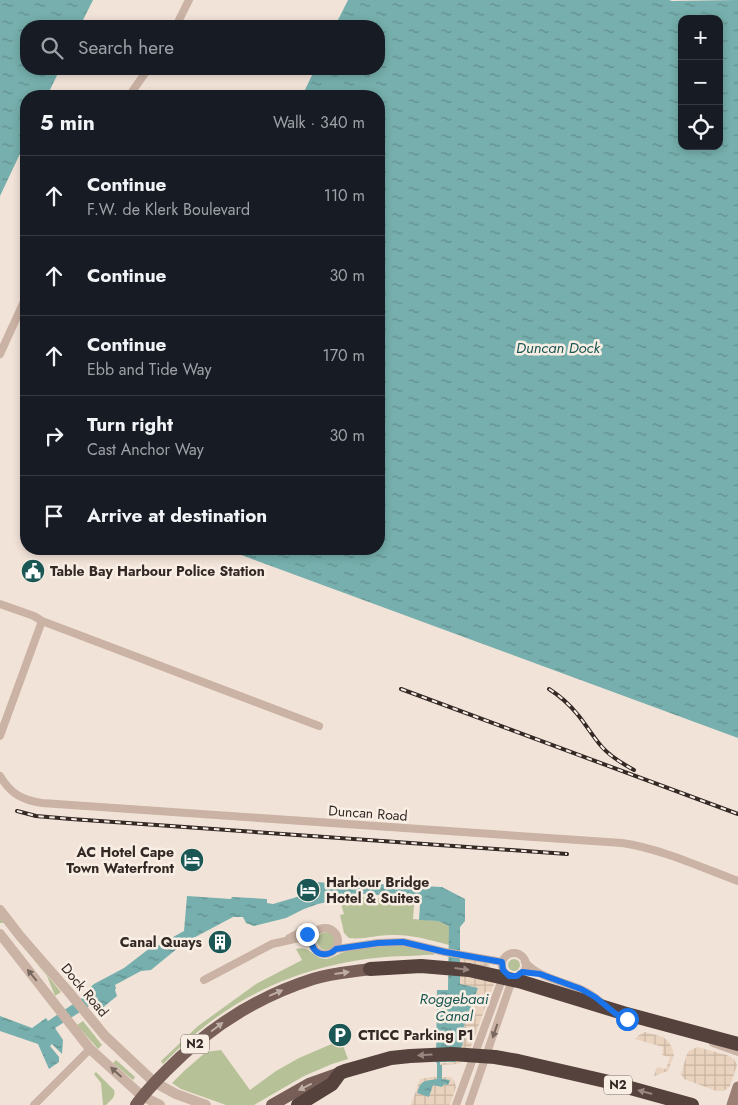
<!DOCTYPE html>
<meta charset="utf-8">
<style>
body{margin:0;font-family:Jost,sans-serif;background:#242831;color:#f1f3f6}
.controls{position:absolute;right:15px;top:15px;display:grid;overflow:hidden;border-radius:10px;box-shadow:0 2px 8px #0003}
.controls button{width:45px;height:45px;display:grid;place-items:center;padding:0;border:0;border-bottom:1px solid #363941;background:#171b24;color:#f1f3f6;font:25px sans-serif}
.stop{position:absolute;width:15px;height:15px;margin:-11px;border:4px solid #1a73e8;border-radius:50%;background:#fff}
.stop.end{background:#1a73e8;border-color:#fff;box-shadow:0 1px 5px #0008}
.list{margin:0;padding:0;list-style:none}
h2{display:flex;justify-content:space-between;align-items:center;height:65px;margin:0;padding:0 20px;font-size:21px}
h2 small{font-size:16px;font-weight:400;color:#9ea1a6}
.list li{display:grid;grid-template-columns:32px 1fr auto;gap:15px;align-items:center;box-sizing:border-box;height:80px;padding:0 20px;border-top:1px solid #363941}
.list b{display:block;font-size:19px;white-space:nowrap}
.list p{margin:0;font-size:16px;white-space:nowrap;color:#9ea1a6}
.list em{font-size:16px;font-style:normal;color:#9ea1a6}
.icon{flex:none;width:28px;height:28px;fill:none;stroke:currentColor;stroke-width:2;stroke-linecap:round;stroke-linejoin:round}
.map{position:relative;flex:none;width:738px;height:1105px;overflow:hidden}
.search{position:absolute;background:#171b24;box-shadow:0 2px 8px #0003;left:20px;top:20px;width:365px;height:55px;display:flex;align-items:center;gap:12px;box-sizing:border-box;padding:0 18px;border-radius:20px;color:#9ea1a6;font-size:19px}
.panel{position:absolute;background:#171b24;box-shadow:0 2px 8px #0003;left:20px;top:90px;width:365px;height:465px;border-radius:20px}
.map>svg:first-child{display:block}
</style>
<div class="map">
<svg width="738" height="1105" viewBox="0 0 738 1105">
<defs>
<pattern id="plaza-grid" width="8" height="8" patternUnits="userSpaceOnUse" patternTransform="scale(1.25)"><rect width="8" height="8" fill="#ead3be"/><path d="M0 4h8M4 0v8" fill="none" stroke="#c9b5a3"/></pattern>
<pattern id="water-ripples" width="26" height="14" patternUnits="userSpaceOnUse" patternTransform="scale(1.25)"><rect width="26" height="14" fill="#76afad"/><path d="M2 4q2-2 4 0t4 0M15 11q2-2 4 0t4 0" fill="none" stroke="#628e8d"/></pattern>
</defs>
<rect width="100%" height="100%" fill="#f2e3d8"/>
<path fill="#b6c198" d="M361,897L410,900L414,905L413,919L438,921L449,926V945C430,940 411,934 391,935C377,935 362,940 349,938L344,933L340,915L344,914L341,904Z
M0,917L61,992L55,996L47,976L4,923H0Z
M317 941a9 9 0 1 1 18 0a9 9 0 1 1-18 0Z
M384,946H415L432,951L434,955C425,954 417,956 408,956C333,957 258,982 200,1030C187,1040 175,1052 163,1064L161,1061L198,1026L256,984L302,960L296,949C311,945 312,958 325,959C332,959 337,954 344,952C356,948 370,947 384,946Z
M508 965a6 6 0 1 1 12 0a6 6 0 1 1-12 0Z
M83,1021L102,1045L98,1049L77,1025Z
M341,1040L348,1059L332,1064L304,1076L254,1105H226L181,1089L172,1083L184,1071L206,1052L221,1050L250,1090L276,1071L299,1058Z
M116,1060L135,1077L133,1080L113,1063Z
M96,1072L114,1090C116,1097 111,1100 106,1105H103L101,1083L94,1074Z"/>
<path fill="url(#plaza-grid)" d="M460,958L487,963L493,970L495,981L466,1060L457,1064L440,1065L441,1063L455,1062L468,1031L463,1029L478,988L460,985Z
M645,1032L663,1037L669,1042L672,1048L674,1055L668,1071L654,1076L657,1067L666,1069L670,1057L662,1055L663,1047L635,1039L639,1035Z
M697,1047L727,1055L734,1059L737,1065L730,1086L727,1089L723,1091H716L684,1079L681,1074L687,1054L689,1051Z
M431,1077H451L454,1080L456,1087L450,1105H411L420,1079Z"/>
<path fill="url(#water-ripples)" fill-rule="evenodd" d="M0,0H93L80,26H26V69H60L47,96H26V141L0,196Z
M348,0H669L672,1L738,0V738L225,549H379V96H302L315,69H379V26H335ZM682,19H719V146H682Z
M346,878L376,879L377,884L442,887L465,899V921L460,927V984L478,988L463,1029L468,1031L455,1062H440V1065H442V1079L450,1080L448,1085L444,1084L442,1087L433,1085L429,1097L417,1093C421,1080 424,1081 437,1079V1063H436L437,990H448L449,926L438,921L419,920L420,904L413,897L362,894L318,904L304,909L286,918L254,926L246,923L243,917H233L184,943L151,970L141,971L115,985L116,988L115,990L117,996L101,1009L95,1003L91,1005L55,1028L63,1040L62,1054L52,1044L50,1046L59,1057V1062L49,1069L38,1044L0,1031V1016L32,1028L46,1018L48,1021L88,994L86,991L94,984L124,968L150,948H153L184,931L187,896L231,899L232,897L267,899V903L273,904L314,892L315,882L345,884Z"/>
<g fill="none" stroke-linecap="round" stroke-linejoin="round">
<path stroke="#cab2a4" stroke-width="8" d="M176,26L189,0
M129,96L148,69
M0,354L26,297
M0,604L34,616L42,621L319,726
M0,736L42,621
M0,776C11,794 22,800 42,803L622,843C662,849 700,867 738,881
M312 941a13 13 0 1 1 26 0a13 13 0 1 1-26 0Z
M289,938L297,934L303,928
M336,949L378,943L403,942L445,952L502,962
M502 965a12 12 0 1 1 24 0a12 12 0 1 1-24 0Z
M525,962C538,977 561,981 578,988C587,992 595,997 602,1003
M204,980L272,944L299,938L312,942
M713,1043L738,1052
M34,1105L90,1049
M456,1105L504,974
M469,1105L510,986L520,974"/>
<path stroke="#cab2a4" stroke-width="10" d="M0,910L20,936L68,991L105,1036L154,1082L176,1094L206,1105
M0,934L90,1049L142,1096L160,1105"/>
<path stroke="#9d8075" stroke-width="11" d="M732,1105L738,1087"/>
<path stroke="#775e56" stroke-width="12" d="M136,1105C145,1092 155,1082 166,1071C208,1028 256,997 313,979C332,973 351,972 370,969
M272,1105L309,1084L340,1073"/>
<path stroke="#56423c" stroke-width="14" d="M370,969L421,966L469,970L522,982L623,1013L738,1044
M298,1105L332,1084L340,1073L345,1071L391,1058L410,1056L452,1054L495,1057L518,1061L605,1081L692,1105"/>
<g stroke="#352926" stroke-width="4">
<path id="rail" d="M401,689L738,814
M549,689C560,696 570,705 578,715C587,726 593,737 602,747C611,757 623,764 634,770
M17,811L36,816L71,819L567,854"/>
</g>
<use href="#rail" stroke="#f9eee4" stroke-width="2" stroke-dasharray="5.5" stroke-linecap="butt"/>
</g>
<defs><path id="oneway-solid" d="M-6-.8H1V-3.2L6.5 0L1 3.2V.8H-6Z" transform="scale(1.25)"/></defs>
<g fill="#97877f">
<use href="#oneway-solid" transform="translate(462 969) rotate(7)"/>
<use href="#oneway-solid" transform="translate(425 1055) rotate(177)"/>
<use href="#oneway-solid" transform="translate(645 1092) rotate(-165)"/>
</g>
<g fill="#beada4">
<use href="#oneway-solid" transform="translate(342 973) rotate(-8)"/>
<use href="#oneway-solid" transform="translate(276 993) rotate(-23)"/>
<use href="#oneway-solid" transform="translate(217 1027) rotate(-37)"/>
<use href="#oneway-solid" transform="translate(305 1087) rotate(154)"/>
</g>
<g fill="#78675f">
<use href="#oneway-solid" transform="translate(32 975) rotate(-129)"/>
<use href="#oneway-solid" transform="translate(495 1031) rotate(109)"/>
<use href="#oneway-solid" transform="translate(116 1072) rotate(-138)"/>
</g>
<g fill="none" stroke-linecap="round" stroke-linejoin="round">
<path stroke="#1a73e8" stroke-width="6" d="M307,934C313,941 310,943 314,949C320,957 330,955 336,949L378,943L403,942L445,952L502,962L503,970L509,976H517L522,972L540,974L581,989L595,997L616,1014L627,1019"/>
</g>
<defs>
<g id="civic-disc" transform="scale(1.25)"><circle r="9.5" fill="#1a5755" stroke="#f9eee4"/><path d="M-.6-6.5H3V-4.5H.6V-3L4-1V1h2V6H-6V1h2V-1L-.6-3ZM-1.2 2.5V6h2.4V2.5Z" fill="#fff"/></g>
<g id="hotel-disc" transform="scale(1.25)"><circle r="9.5" fill="#1a5755" stroke="#f9eee4"/><path d="M-6-4.5h1.5V1H6V5H4.5V3h-9V5H-6ZM-4 0a1.8 1.8 0 1 1 3.6 0ZM.5 0V-2.5h3Q6-2.5 6 0Z" fill="#fff"/></g>
<g id="building-disc" transform="scale(1.25)"><circle r="9.5" fill="#1a5755" stroke="#f9eee4"/><path d="M-4-6H4V6H1V3H-1V6H-4ZM-2.5-4.3h1.7v1.8h-1.7ZM.8-4.3h1.7v1.8H.8ZM-2.5-1h1.7V.8h-1.7ZM.8-1h1.7V.8H.8Z" fill="#fff"/></g>
<g id="parking-disc" transform="scale(1.25)"><circle r="9.5" fill="#1a5755" stroke="#f9eee4"/><path d="M-3.5-5.5H1a3.5 3.5 0 0 1 0 7H-1V5.5H-3.5ZM-1-3.4V-.6H.8a1.4 1.4 0 0 0 0-2.8Z" fill="#fff"/></g>
</defs>
<g fill-rule="evenodd">
<use href="#civic-disc" x="33" y="571"/>
<use href="#hotel-disc" x="192" y="860"/>
<use href="#hotel-disc" x="308" y="890"/>
<use href="#building-disc" x="220" y="942"/>
<use href="#parking-disc" x="340" y="1035"/>
</g>
<g text-anchor="middle" dominant-baseline="central" stroke-width="5" stroke-linejoin="round" paint-order="stroke">
<g fill="#f9eee4" stroke="#70645f" stroke-width="1">
<rect x="181" y="1034.5" width="28" height="19" rx="4"/>
<rect x="604" y="1075.5" width="28" height="19" rx="4"/>
</g>
<g font-size="12" font-weight="bold" fill="#352926">
<text x="195" y="1044">N2</text>
<text x="618" y="1085">N2</text>
</g>
<g font-size="14" font-weight="bold" fill="#352926" stroke="#f9eee4" text-anchor="start">
<text x="50" y="571">Table Bay Harbour Police Station</text>
<text x="174" y="852" text-anchor="end">AC Hotel Cape<tspan x="174" dy="16">Town Waterfront</tspan></text>
<text x="326" y="882">Harbour Bridge<tspan x="326" dy="16">Hotel &amp; Suites</tspan></text>
<text x="202" y="942" text-anchor="end">Canal Quays</text>
<text x="358" y="1035">CTICC Parking P1</text>
</g>
<g font-size="14" fill="#352926" stroke="#f9eee4">
<text transform="translate(368 813) rotate(4)">Duncan Road</text>
<text transform="translate(85 990) rotate(50)">Dock Road</text>
</g>
<g font-size="15" font-style="italic" fill="#1a5755" stroke="#f9eee4">
<text x="558" y="348">Duncan Dock</text>
<text x="454" y="999">Roggebaai<tspan x="454" dy="17">Canal</tspan></text>
</g>
</g>
</svg>
<div class="controls">
<button>+</button>
<button>−</button>
<button><svg class="icon" aria-label="locate" viewBox="0 0 24 24"><circle cx="12" cy="12" r="6"/><path d="M12 2v4M12 18v4M2 12h4M18 12h4"/></svg></button>
</div>
<div class="stop" style="left:627px;top:1019px"></div>
<div class="stop end" style="left:307px;top:934px"></div>
<div class="search"><svg class="icon" aria-label="search" viewBox="0 0 24 24"><circle cx="10" cy="10" r="6"/><path d="M15 15l6 6"/></svg>Search here</div>
<section class="panel">
<h2>5 min<small>Walk · 340 m</small></h2>
<ul class="list">
<li><svg class="icon" aria-label="ahead" viewBox="0 0 24 24"><path d="M12 20V5M6 11l6-6 6 6"/></svg><div><b>Continue</b><p>F.W. de Klerk Boulevard</p></div><em>110 m</em></li>
<li><svg class="icon" aria-label="ahead" viewBox="0 0 24 24"><path d="M12 20V5M6 11l6-6 6 6"/></svg><div><b>Continue</b></div><em>30 m</em></li>
<li><svg class="icon" aria-label="ahead" viewBox="0 0 24 24"><path d="M12 20V5M6 11l6-6 6 6"/></svg><div><b>Continue</b><p>Ebb and Tide Way</p></div><em>170 m</em></li>
<li><svg class="icon" aria-label="right" viewBox="0 0 24 24"><path d="M7 20v-9h11M14 6l5 5-5 5"/></svg><div><b>Turn right</b><p>Cast Anchor Way</p></div><em>30 m</em></li>
<li><svg class="icon" aria-label="arrive" viewBox="0 0 24 24"><path d="M6 21V4h12l-3 4 3 4H6"/></svg><div><b>Arrive at destination</b></div></li>
</ul>
</section>
</div>
